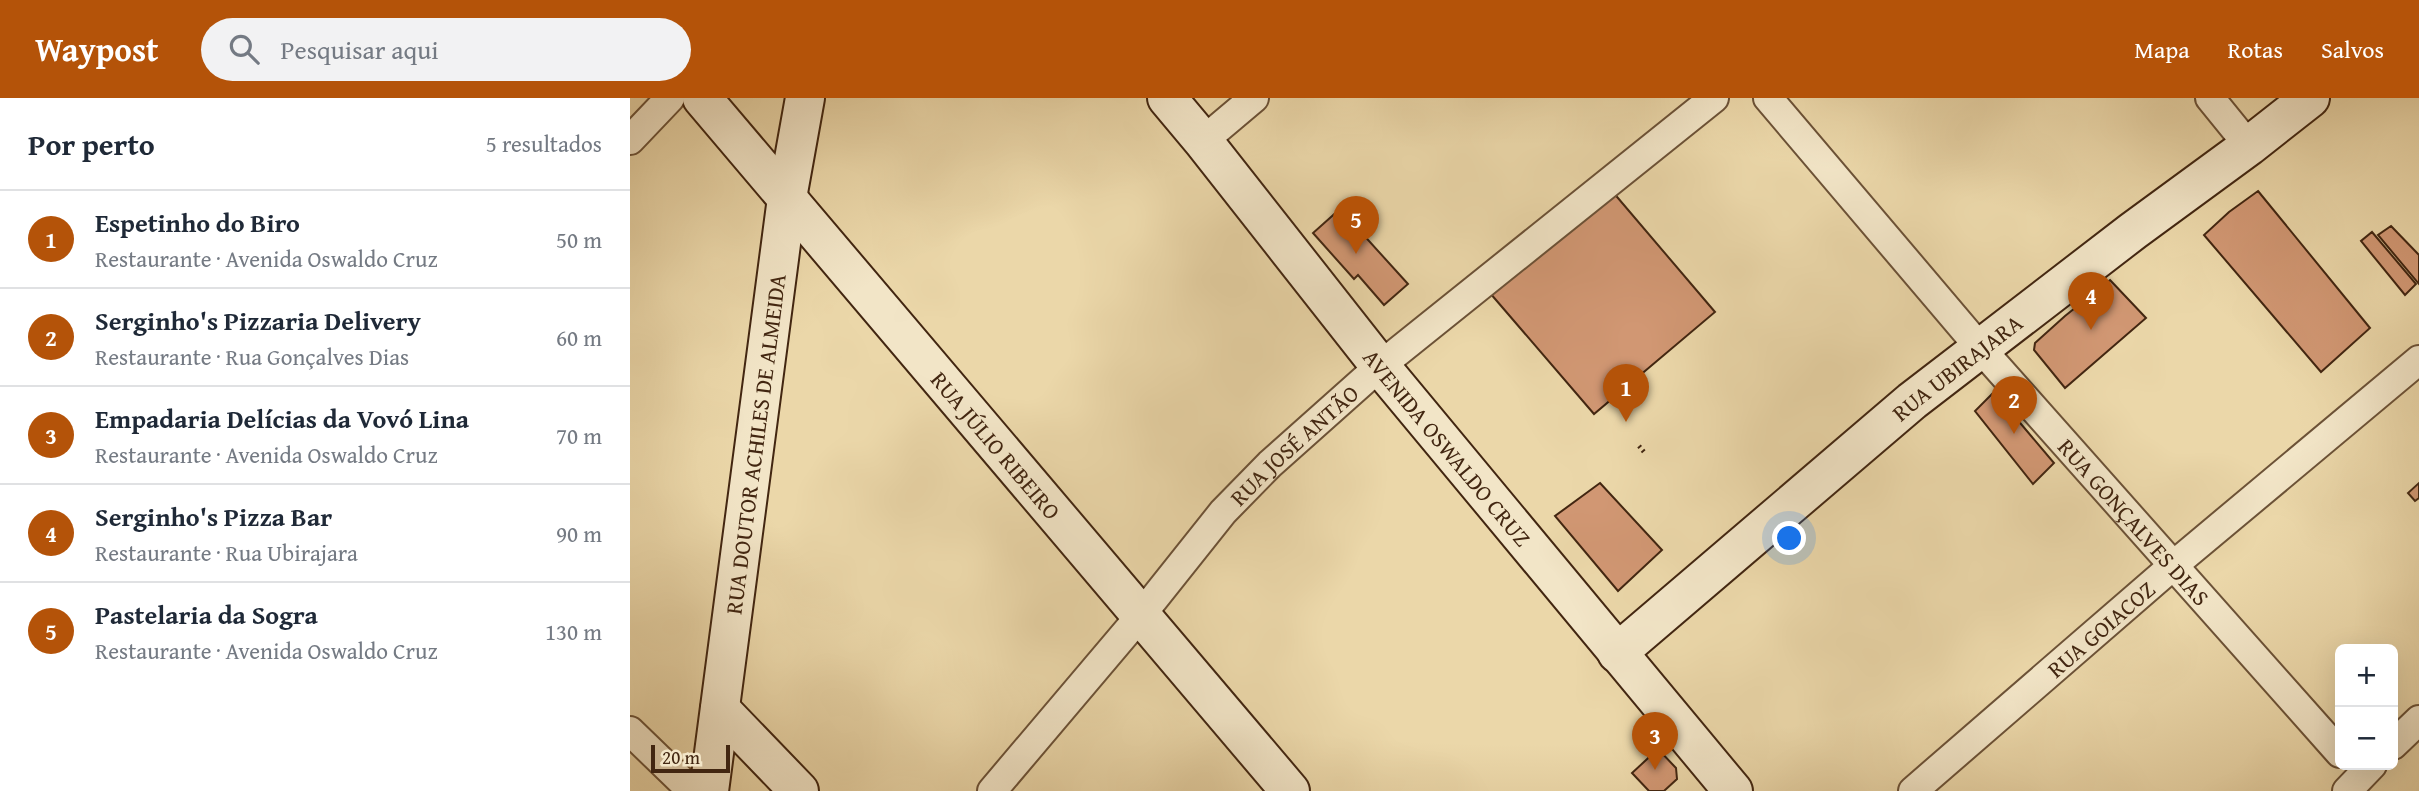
<!DOCTYPE html>
<html lang="pt">
<meta charset="utf-8">
<style>
body{margin:0;font-family:"Gentium Book Plus",serif;background:#f2f2f3;color:#1f2937}
.controls{position:absolute;right:21px;bottom:21px;display:grid;overflow:hidden;border-radius:10px;box-shadow:0 7px 28px #0002}
.controls button{width:63px;height:63px;display:grid;place-items:center;padding:0;border:0;border-bottom:2px solid #e0e1e3;background:#fff;color:#1f2937;font:35px sans-serif}
.scale{position:absolute;left:21px;bottom:18px;width:79px;box-sizing:border-box;padding-left:7px;border:4px solid #422611;border-top:0;font-size:19px;line-height:24px;white-space:nowrap;color:#422611;-webkit-text-stroke:5px #f2e5c7;paint-order:stroke}
.you{position:absolute;left:1160px;top:441px;width:24px;height:24px;margin:-18px;border:5px solid #fff;border-radius:50%;background:#1a73e8;box-shadow:0 0 0 10px #1a73e833}
.badge{display:grid;place-items:center;width:46px;height:46px;border-radius:50%;background:#b45309;color:#fff;font-size:23px;font-weight:700}
.pin{position:absolute;translate:-50% -58px;filter:drop-shadow(0 2px 4px #0008)}
.pin::after{content:'';position:absolute;top:37px;width:24px;height:21px;background:inherit;clip-path:polygon(0 0,100% 0,50% 100%)}
.list{margin:0;padding:0;list-style:none}
h2{display:flex;justify-content:space-between;align-items:center;height:91px;margin:0;padding:0 28px;font-size:30px}
h2 small{font-size:23px;font-weight:400;color:#747a83}
.list li{display:grid;grid-template-columns:46px 1fr auto;gap:21px;align-items:center;box-sizing:border-box;height:98px;padding:0 28px;border-top:2px solid #e0e1e3}
.list b{display:block;font-size:26px;white-space:nowrap}
.list p{margin:0;font-size:23px;white-space:nowrap;color:#747a83}
.list em{font-size:23px;font-style:normal;color:#747a83}
.icon{flex:none;width:38px;height:38px;fill:none;stroke:currentColor;stroke-width:2;stroke-linecap:round;stroke-linejoin:round}
.map{position:relative;flex:none;width:1789px;height:693px;overflow:hidden}
header{display:flex;align-items:center;gap:42px;box-sizing:border-box;height:98px;padding:0 35px;background:#b45309;color:#fff}
header strong{font-size:33px}
nav{display:flex;gap:38px;margin-inline-start:auto;font-size:24px}
.search{width:490px;height:63px;background:#f2f2f3;display:flex;align-items:center;gap:18px;box-sizing:border-box;padding:0 24px;border-radius:38px;color:#747a83;font-size:26px}
main{display:flex}
aside{flex:1;background:#fff}
.map>svg:first-child{display:block}
</style>
<header>
<strong>Waypost</strong>
<div class="search"><svg class="icon" aria-label="search" viewBox="0 0 24 24"><circle cx="10" cy="10" r="6"/><path d="M15 15l6 6"/></svg>Pesquisar aqui</div>
<nav><a>Mapa</a><a>Rotas</a><a>Salvos</a></nav>
</header>
<main>
<aside>
<h2>Por perto<small>5 resultados</small></h2>
<ul class="list">
<li><span class="badge">1</span><div><b>Espetinho do Biro</b><p>Restaurante · Avenida Oswaldo Cruz</p></div><em>50 m</em></li>
<li><span class="badge">2</span><div><b>Serginho's Pizzaria Delivery</b><p>Restaurante · Rua Gonçalves Dias</p></div><em>60 m</em></li>
<li><span class="badge">3</span><div><b>Empadaria Delícias da Vovó Lina</b><p>Restaurante · Avenida Oswaldo Cruz</p></div><em>70 m</em></li>
<li><span class="badge">4</span><div><b>Serginho's Pizza Bar</b><p>Restaurante · Rua Ubirajara</p></div><em>90 m</em></li>
<li><span class="badge">5</span><div><b>Pastelaria da Sogra</b><p>Restaurante · Avenida Oswaldo Cruz</p></div><em>130 m</em></li>
</ul>
</aside>
<div class="map">
<svg width="1789" height="693" viewBox="0 0 1789 693">
<rect width="100%" height="100%" fill="#ebd7a9"/>
<filter id="stains"><feTurbulence type="fractalNoise" baseFrequency=".00286" numOctaves="4"/><feColorMatrix values="0 0 0 0 .2 0 0 0 0 .09 0 0 0 0 .02 0 0 0 .5 -.17"/></filter>
<radialGradient id="worn" r=".72"><stop offset=".6" stop-color="#630" stop-opacity="0"/><stop offset="1" stop-color="#630" stop-opacity=".3"/></radialGradient>
<path fill="#d19773" stroke="#422611" stroke-width="2" d="M982,93L1085,214L964,316L860,195Z
M1628,93L1740,230L1691,274L1574,137L1599,114Z
M710,111L778,186L754,207L728,177L724,181L683,135Z
M1761,128L1789,157V186L1748,137Z
M1742,134L1786,186L1775,197L1731,143Z
M1480,182L1516,220L1435,290L1404,252L1405,245L1435,218Z
M1364,294L1424,365L1403,386L1345,313Z
M970,385L1032,452L988,493L925,418Z
M1789,385V400L1785,403L1778,395Z
M1028,651L1046,670L1047,681L1034,693H1019L1002,675Z"/>
<g fill="none" stroke-linecap="round" stroke-linejoin="round">
<g stroke="#6c5237" stroke-width="32">
<g id="street">
<path id="s1" d="M1138,0L1351,251L1710,655"/>
<path d="M1580,0L1619,48"/>
<path d="M0,42L40,0"/>
<path d="M573,43L624,0"/>
<path d="M0,633L62,693"/>
<path d="M1763,647L1789,622"/>
<path id="s2" d="M362,693L511,517L593,414L640,366L750,268L1084,0"/>
<path id="s3" d="M1283,693L1545,466L1789,262"/>
<path d="M1717,693L1742,667"/>
</g>
</g>
<g stroke="#422611" stroke-width="42">
<g id="secondary">
<path id="s4" d="M72,0L660,693"/>
<path id="s5" d="M537,0L573,43L750,268L1103,693"/>
<path id="s6" d="M987,555L1282,303L1503,133L1619,48L1680,0"/>
<path d="M90,611L169,693"/>
<path id="s7" d="M79,693L157,100L175,0"/>
</g>
</g>
<path stroke="#422611" stroke-width="4.5" stroke-dasharray="2 3.5" stroke-linecap="butt" d="M1009,348L1014,354"/>
<use href="#street" stroke="#f2e5c7" stroke-width="28"/>
<use href="#secondary" stroke="#f2e5c7" stroke-width="38"/>
</g>
<g text-anchor="middle" dominant-baseline="central" stroke-width="5" stroke-linejoin="round" paint-order="stroke">
<g font-size="23" fill="#422611" stroke="#f2e5c7">
<text stroke="none"><textPath href="#s6" startOffset="444">RUA UBIRAJARA</textPath></text>
<text stroke="none"><textPath href="#s7" startOffset="350">RUA DOUTOR ACHILES DE ALMEIDA</textPath></text>
<text stroke="none"><textPath href="#s4" startOffset="455">RUA JÚLIO RIBEIRO</textPath></text>
<text stroke="none"><textPath href="#s2" startOffset="460">RUA JOSÉ ANTÃO</textPath></text>
<text stroke="none"><textPath href="#s5" startOffset="448">AVENIDA OSWALDO CRUZ</textPath></text>
<text stroke="none"><textPath href="#s1" startOffset="560">RUA GONÇALVES DIAS</textPath></text>
<text stroke="none"><textPath href="#s3" startOffset="248">RUA GOIACOZ</textPath></text>
</g>
</g>
<rect width="100%" height="100%" filter="url(#stains)"/>
<rect width="100%" height="100%" fill="url(#worn)"/>
</svg>
<div class="controls">
<button>+</button>
<button>−</button>
</div>
<div class="scale">20 m</div>
<div class="you"></div>
<div class="pin badge" style="left:996px;top:324px">1</div>
<div class="pin badge" style="left:1384px;top:336px">2</div>
<div class="pin badge" style="left:1025px;top:672px">3</div>
<div class="pin badge" style="left:1461px;top:232px">4</div>
<div class="pin badge" style="left:726px;top:156px">5</div>
</div>
</main>
